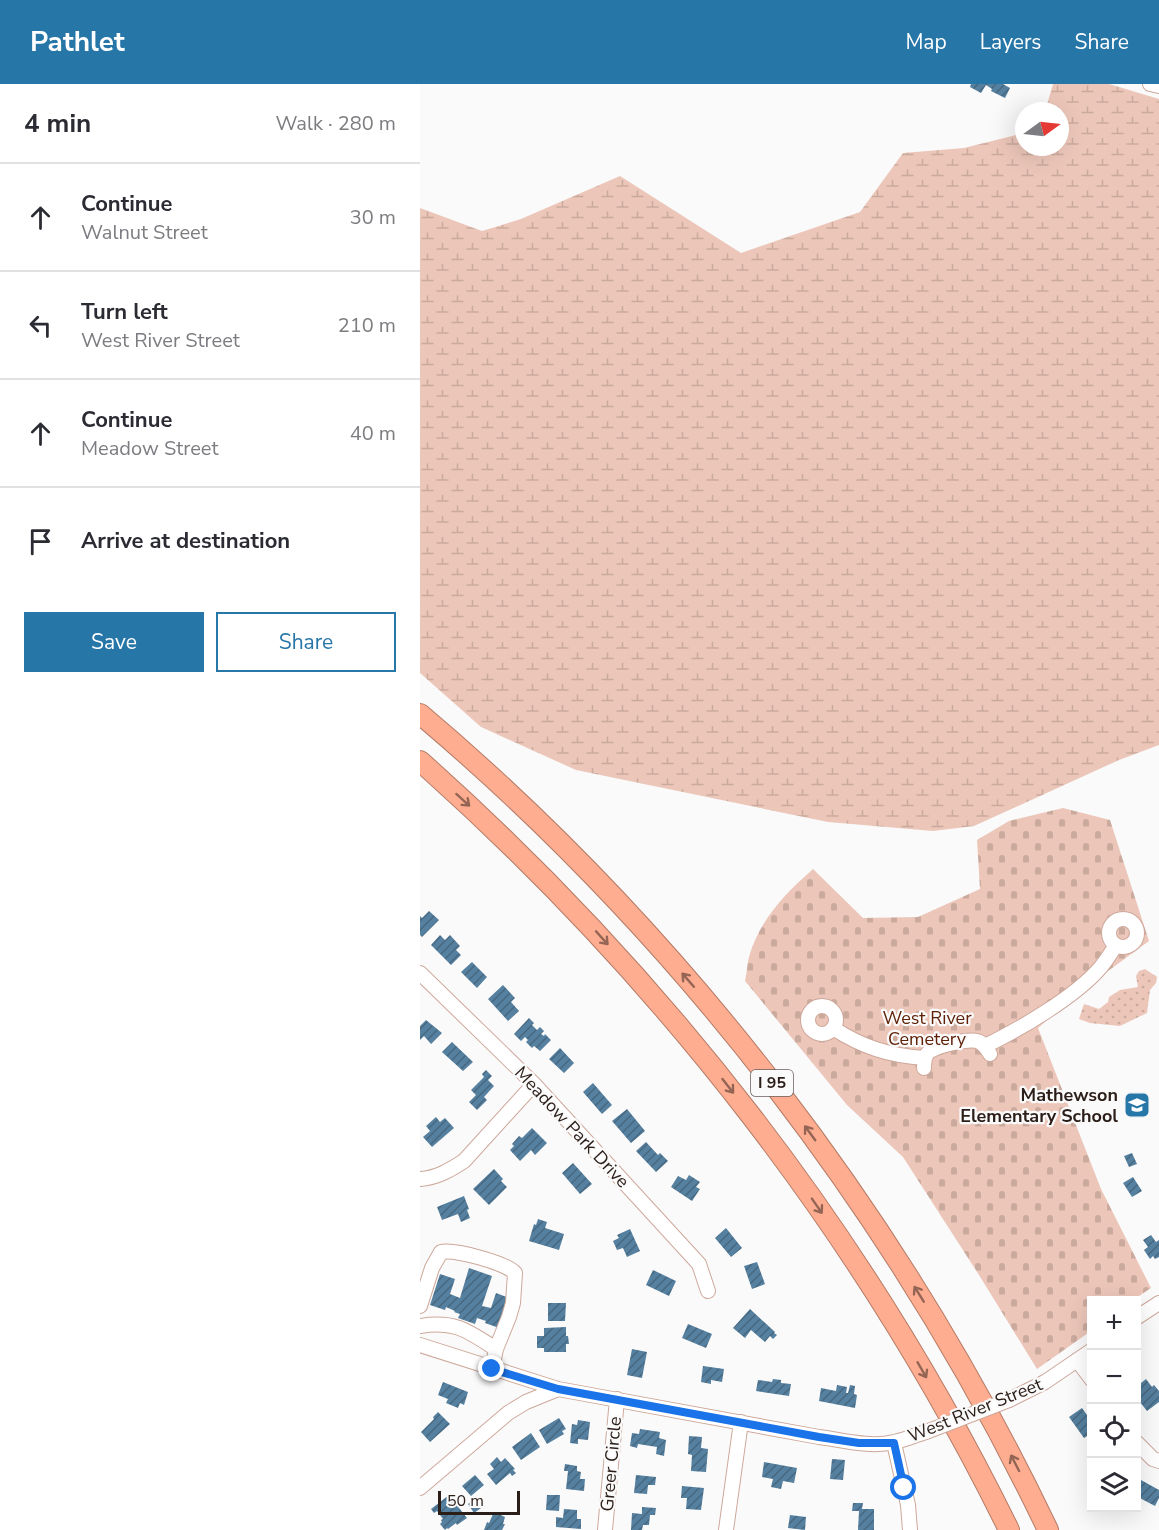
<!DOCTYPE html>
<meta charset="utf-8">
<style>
body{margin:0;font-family:"Nunito Sans",sans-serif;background:#f7f7f7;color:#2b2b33}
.controls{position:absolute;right:18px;bottom:18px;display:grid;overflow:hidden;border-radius:0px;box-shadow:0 6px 24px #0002}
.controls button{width:54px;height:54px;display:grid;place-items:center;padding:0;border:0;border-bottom:2px solid #e1e1e2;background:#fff;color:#2b2b33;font:30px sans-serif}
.compass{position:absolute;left:595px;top:18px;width:54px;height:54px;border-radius:50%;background:#fff;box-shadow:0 6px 24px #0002;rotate:75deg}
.scale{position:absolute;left:18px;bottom:15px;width:82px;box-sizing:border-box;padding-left:6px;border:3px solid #2b1d18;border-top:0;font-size:16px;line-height:21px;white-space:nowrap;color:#2b1d18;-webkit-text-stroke:4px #fafafa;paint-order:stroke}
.stop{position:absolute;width:18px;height:18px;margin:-14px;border:4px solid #1a73e8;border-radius:50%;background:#fff}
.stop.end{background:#1a73e8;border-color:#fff;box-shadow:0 2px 6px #0008}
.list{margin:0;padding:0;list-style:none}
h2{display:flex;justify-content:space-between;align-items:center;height:78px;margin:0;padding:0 24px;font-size:26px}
h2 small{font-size:20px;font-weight:400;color:#7c7c81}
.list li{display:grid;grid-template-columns:39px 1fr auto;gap:18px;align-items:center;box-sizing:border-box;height:108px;padding:0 24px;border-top:2px solid #e1e1e2}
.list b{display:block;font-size:22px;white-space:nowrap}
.list p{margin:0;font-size:20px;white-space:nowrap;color:#7c7c81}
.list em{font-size:20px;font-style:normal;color:#7c7c81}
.actions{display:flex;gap:12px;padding:18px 24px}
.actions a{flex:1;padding:14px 0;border:2px solid #2776a8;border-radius:0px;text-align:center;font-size:21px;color:#2776a8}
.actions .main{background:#2776a8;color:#fff}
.icon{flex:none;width:33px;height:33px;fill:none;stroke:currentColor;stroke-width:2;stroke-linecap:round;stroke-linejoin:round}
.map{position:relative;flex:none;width:739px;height:1446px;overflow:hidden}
header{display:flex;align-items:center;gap:36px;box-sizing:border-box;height:84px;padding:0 30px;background:#2776a8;color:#fff}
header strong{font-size:28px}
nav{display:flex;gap:33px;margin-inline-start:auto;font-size:21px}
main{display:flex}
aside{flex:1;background:#fff}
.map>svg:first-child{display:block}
</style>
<header>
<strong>Pathlet</strong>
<nav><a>Map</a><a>Layers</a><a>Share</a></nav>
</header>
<main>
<aside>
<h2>4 min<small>Walk · 280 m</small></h2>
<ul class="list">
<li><svg class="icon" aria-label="ahead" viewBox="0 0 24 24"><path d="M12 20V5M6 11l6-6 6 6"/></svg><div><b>Continue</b><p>Walnut Street</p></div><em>30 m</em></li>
<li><svg class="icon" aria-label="left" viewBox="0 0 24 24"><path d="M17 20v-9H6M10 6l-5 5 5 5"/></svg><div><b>Turn left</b><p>West River Street</p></div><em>210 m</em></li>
<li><svg class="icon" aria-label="ahead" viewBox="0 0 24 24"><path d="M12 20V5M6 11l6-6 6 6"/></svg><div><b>Continue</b><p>Meadow Street</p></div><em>40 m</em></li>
<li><svg class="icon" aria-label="arrive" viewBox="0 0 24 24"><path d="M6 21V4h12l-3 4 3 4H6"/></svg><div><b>Arrive at destination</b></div></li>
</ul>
<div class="actions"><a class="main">Save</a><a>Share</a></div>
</aside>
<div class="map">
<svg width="739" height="1446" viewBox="0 0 739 1446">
<defs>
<pattern id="wetland-marsh" width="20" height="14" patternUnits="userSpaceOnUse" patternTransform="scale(1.5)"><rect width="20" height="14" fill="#ecc6b9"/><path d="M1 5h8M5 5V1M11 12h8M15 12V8" fill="none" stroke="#cbaa9e"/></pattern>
<pattern id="cemetery-stones" width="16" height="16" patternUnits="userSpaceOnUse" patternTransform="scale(1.5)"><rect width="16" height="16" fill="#ecc6b9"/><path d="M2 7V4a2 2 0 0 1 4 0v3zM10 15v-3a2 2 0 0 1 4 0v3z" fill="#cbaa9e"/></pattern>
<pattern id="park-dots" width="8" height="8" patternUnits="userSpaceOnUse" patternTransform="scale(1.5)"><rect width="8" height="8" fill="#ecc6b9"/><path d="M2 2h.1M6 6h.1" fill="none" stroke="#cbaa9e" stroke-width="1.8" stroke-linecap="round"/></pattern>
<pattern id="building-hatch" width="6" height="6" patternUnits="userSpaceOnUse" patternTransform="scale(1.5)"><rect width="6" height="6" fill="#56809f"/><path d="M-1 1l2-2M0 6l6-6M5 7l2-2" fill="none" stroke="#476881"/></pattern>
</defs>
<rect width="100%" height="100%" fill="#fafafa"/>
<path fill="url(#wetland-marsh)" d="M633,0H689L739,15V661L699,676L554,742L513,747L408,738L156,686L61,643L0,589V124L62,147L101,135L200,92L321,169L440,128L483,69L544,64L604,49V63H640V27H623L626,24Z"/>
<path fill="url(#cemetery-stones)" d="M643,724L690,736L729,857L658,909L618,944L681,1105L731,1204L713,1216H672L671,1232L669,1235L671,1247L617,1285L559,1191L483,1073L427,1021L325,897C327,889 327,880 329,873C340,835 365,810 393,785L443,834L498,833L560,805L557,756L589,737Z"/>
<path fill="url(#park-dots)" d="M725,885L737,893L736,899L730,906L727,929L700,942L670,939L659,935L664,920L679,925L688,918L689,913L700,906L718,903L716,892L719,887Z"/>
<path fill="url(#building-hatch)" d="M551,0H583L590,4L585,14L571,7L572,5L566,1L561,9L550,3Z
M9,827L19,836L2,853L0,851V832L2,834Z
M20,851L25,856L30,851L40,862L36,866L41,871L31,881L11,861Z
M52,878L67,893L57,904L41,888Z
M83,901L95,914L91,918L99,927L88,937L68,915Z
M109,934L114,939L112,941L117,946L120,943L124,947L121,950L124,952L125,950L131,956L120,967L114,962L112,964L106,958L108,956L105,953L101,957L94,950Z
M6,936L22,949L11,960L4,952L0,956V942Z
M32,958L53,978L43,987L22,968Z
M140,964L154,979L144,989L129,975Z
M66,986L72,992L68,996L74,1002L64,1013L67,1016L57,1026L49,1018L56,1011L51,1006L64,993L62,990Z
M173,999L192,1021L182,1030L163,1008Z
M207,1025L225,1047L211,1059L192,1037Z
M16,1033L20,1038L25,1034L34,1044L12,1063L3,1053L10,1047L6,1042Z
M112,1044L127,1059L115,1071L111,1066L100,1077L90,1066L94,1062L92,1060L99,1052L102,1054Z
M226,1058L238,1071L240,1069L248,1077L236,1088L216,1067Z
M712,1069L717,1080L709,1083L704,1072Z
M153,1079L172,1100L160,1110L142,1089Z
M74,1085L83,1095L81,1097L87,1103L69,1121L53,1105Z
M269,1091L280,1098L276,1103L280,1105L272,1117L251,1103L258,1092L266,1096Z
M713,1093L722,1107L712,1113L703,1099Z
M44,1112L49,1125L47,1126L50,1134L41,1138L38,1130L22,1136L17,1123Z
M118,1135L127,1138L125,1144L144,1150L139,1166L109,1157L114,1140L116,1141Z
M306,1144L322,1164L311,1173L295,1154Z
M210,1145L220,1167L207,1173L203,1164L197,1166L193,1157L199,1154L197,1151Z
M731,1151L736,1158L739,1156V1173L735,1175L733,1172L730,1175L724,1166L728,1163L723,1156Z
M337,1178L345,1200L332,1205L324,1182Z
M49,1184L72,1192L62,1222L71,1224L76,1209L92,1215L82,1245L65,1239L66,1237L57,1234L55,1240L38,1234L40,1230L34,1228L35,1227L26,1223L25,1226L10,1221L20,1190L35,1195L30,1210L40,1214Z
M233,1186L256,1197L249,1212L226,1201Z
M128,1219H146L145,1237H128Z
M330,1225L355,1248L354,1249L357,1251L353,1255L350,1252L345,1258L331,1246L325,1254L313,1244Z
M268,1240L292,1250L286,1264L262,1254Z
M146,1243V1252H148L149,1260H146V1268H124V1264H117V1252H124V1244Z
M212,1265L227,1268L222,1294L207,1291Z
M283,1282L304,1285L302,1298L291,1296V1300L281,1298Z
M353,1295L361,1296V1299L371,1300L369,1312L336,1307L338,1296L352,1298Z
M726,1295L732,1303L734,1301L739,1307V1318L727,1327L716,1313V1303Z
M23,1298L48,1308L44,1321L40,1319L38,1324L26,1319L28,1315L18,1311Z
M417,1301L427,1303L426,1309H428L430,1301L435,1302L434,1310L437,1311L435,1324L399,1317L401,1304L416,1307Z
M662,1324L672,1338V1349L664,1354L649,1333Z
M18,1328L30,1340L10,1358L1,1348L14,1335L13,1333Z
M139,1334L146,1345L142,1347L144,1350L127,1360L119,1346Z
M158,1336L170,1338L168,1356L158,1355V1360L150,1359L152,1340L157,1341Z
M220,1345L240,1348L239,1354L246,1356L244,1372L236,1370L237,1363L218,1360L217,1364L210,1362L212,1349L219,1350Z
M111,1349L120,1363L101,1376L92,1363Z
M269,1352L282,1353L281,1364L288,1365L286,1388L271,1387L272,1371L268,1370Z
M77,1373L81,1378L85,1374L95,1385L93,1386L96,1389L92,1392L90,1389L76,1401L67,1390L74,1385L70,1380Z
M412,1375L425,1376L423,1396L410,1395Z
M344,1378L377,1384L374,1399L363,1397L361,1405L351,1403L353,1395L342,1393Z
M145,1380L157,1382V1387L161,1388L160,1395H165L164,1407L146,1405L148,1387H144Z
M55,1391L64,1401L51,1412L42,1402Z
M216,1391L236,1393L235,1401H228L227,1410L214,1409Z
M721,1396L739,1406V1414L735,1422L716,1412V1405Z
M262,1402L284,1404L281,1426L266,1425L267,1414H261Z
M29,1411L47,1434L37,1441L36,1439L28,1445L27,1444L25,1446L20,1440L22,1438L21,1436L23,1435L17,1427L14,1429L11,1425Z
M127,1411H140L139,1427L126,1426Z
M54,1415L61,1424L54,1429L48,1420Z
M433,1419H443L442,1425H454V1446H438L439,1427H432Z
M222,1423L236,1424L235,1431H230L229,1441H223L222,1446H211L212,1429L222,1430Z
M144,1425L157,1426V1435H161V1445L136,1443V1433L143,1434Z
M74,1428L85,1433L83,1440H85L82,1446H64L67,1438L69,1439Z
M370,1431L386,1433L385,1446L368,1444Z"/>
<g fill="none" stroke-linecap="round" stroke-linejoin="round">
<g stroke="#cea89b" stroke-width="16">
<path id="minor" d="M730,0L739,2
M689 849a14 14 0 1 1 28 0a14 14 0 1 1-28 0Z
M0,889L114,1000L279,1180L288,1207
M388 936a14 14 0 1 1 28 0a14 14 0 1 1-28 0Z
M413,944C442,963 470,972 505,974
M565,962C600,945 655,913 680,884C686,877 691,869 696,861
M504,984C504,979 504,975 507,970C512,962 548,955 557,957C564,959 567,965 570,970
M0,1095C17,1094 30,1086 44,1077L114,1000
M0,1222L12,1184L21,1168C34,1165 87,1179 95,1189L93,1219L89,1233L76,1265L72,1285
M716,1234L739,1219
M0,1242C35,1236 48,1247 76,1265
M0,1261L138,1305L399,1353C423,1356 450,1364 474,1358C485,1356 495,1351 506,1348
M657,1276L672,1296
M589,1316L625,1298L672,1266
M716,1358L733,1375L739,1377
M474,1359L488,1421L490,1446
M0,1404L88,1329L106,1318L138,1305
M185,1446L197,1315
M306,1446L321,1338"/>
</g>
<g stroke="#b47b66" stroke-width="22">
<path id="highway" d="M0,630C263,852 480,1136 628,1446
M0,677C243,893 446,1154 589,1446"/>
</g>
<use href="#minor" stroke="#fff" stroke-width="14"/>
<use href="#highway" stroke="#fead90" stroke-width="20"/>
<g stroke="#cea89b" stroke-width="16" stroke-linecap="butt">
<path id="minor-bridge" d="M506,1348L589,1316"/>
</g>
<use href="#minor-bridge" stroke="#fff" stroke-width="14"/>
</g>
<defs><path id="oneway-shaft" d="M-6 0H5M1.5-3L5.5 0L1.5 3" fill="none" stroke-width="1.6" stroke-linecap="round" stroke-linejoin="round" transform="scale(1.5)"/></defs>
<g stroke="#946554">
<use href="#oneway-shaft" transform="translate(43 716) rotate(42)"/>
<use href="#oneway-shaft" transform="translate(182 854) rotate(48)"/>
<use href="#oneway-shaft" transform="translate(268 896) rotate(-131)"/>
<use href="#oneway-shaft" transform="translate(308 1002) rotate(52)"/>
<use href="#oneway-shaft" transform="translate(390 1049) rotate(-126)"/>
<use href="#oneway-shaft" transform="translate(397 1122) rotate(55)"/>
<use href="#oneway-shaft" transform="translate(499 1210) rotate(-122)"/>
<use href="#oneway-shaft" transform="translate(502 1286) rotate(60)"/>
<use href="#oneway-shaft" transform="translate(595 1379) rotate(-117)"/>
</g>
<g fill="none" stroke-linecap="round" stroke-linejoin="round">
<path stroke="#1a73e8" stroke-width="8" d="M72,1285L138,1305L399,1353L439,1359H474L484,1404"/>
</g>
<defs>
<g id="school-square" transform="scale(1.35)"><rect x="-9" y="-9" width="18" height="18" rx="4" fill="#2776a8" stroke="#fafafa"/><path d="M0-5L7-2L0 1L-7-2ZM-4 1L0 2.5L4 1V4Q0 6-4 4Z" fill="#fff"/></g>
</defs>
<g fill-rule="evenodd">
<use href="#school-square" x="717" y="1021"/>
</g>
<g text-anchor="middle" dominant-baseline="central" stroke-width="4.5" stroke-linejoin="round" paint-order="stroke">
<rect fill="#fafafa" stroke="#695f5c" stroke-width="1.5" x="331" y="986" width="42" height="26" rx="4.5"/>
<g font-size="16" font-weight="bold" fill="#2b1d18">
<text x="352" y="999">I 95</text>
</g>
<g font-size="18" fill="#5f2208" stroke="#fafafa">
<text x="507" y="934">West River<tspan x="507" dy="21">Cemetery</tspan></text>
</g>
<g font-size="18" font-weight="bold" fill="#2b1d18" stroke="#fafafa" text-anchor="end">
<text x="698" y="1011">Mathewson<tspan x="698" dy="21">Elementary School</tspan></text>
</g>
<g font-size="18" fill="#2b1d18" stroke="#fafafa">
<text transform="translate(152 1043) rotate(47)">Meadow Park Drive</text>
<text transform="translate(555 1326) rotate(-22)">West River Street</text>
<text transform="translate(191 1380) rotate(-85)">Greer Circle</text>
</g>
</g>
</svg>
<div class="controls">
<button>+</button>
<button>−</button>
<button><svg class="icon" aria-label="locate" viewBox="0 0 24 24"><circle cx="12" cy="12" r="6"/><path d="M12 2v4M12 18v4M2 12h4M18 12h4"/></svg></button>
<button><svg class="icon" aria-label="layers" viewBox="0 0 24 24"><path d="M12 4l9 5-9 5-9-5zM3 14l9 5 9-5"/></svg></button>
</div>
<svg class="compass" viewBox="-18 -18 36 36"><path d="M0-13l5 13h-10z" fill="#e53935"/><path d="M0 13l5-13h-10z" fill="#7c7c81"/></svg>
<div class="scale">50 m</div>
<div class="stop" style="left:484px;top:1404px"></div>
<div class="stop end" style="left:72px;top:1285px"></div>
</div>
</main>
